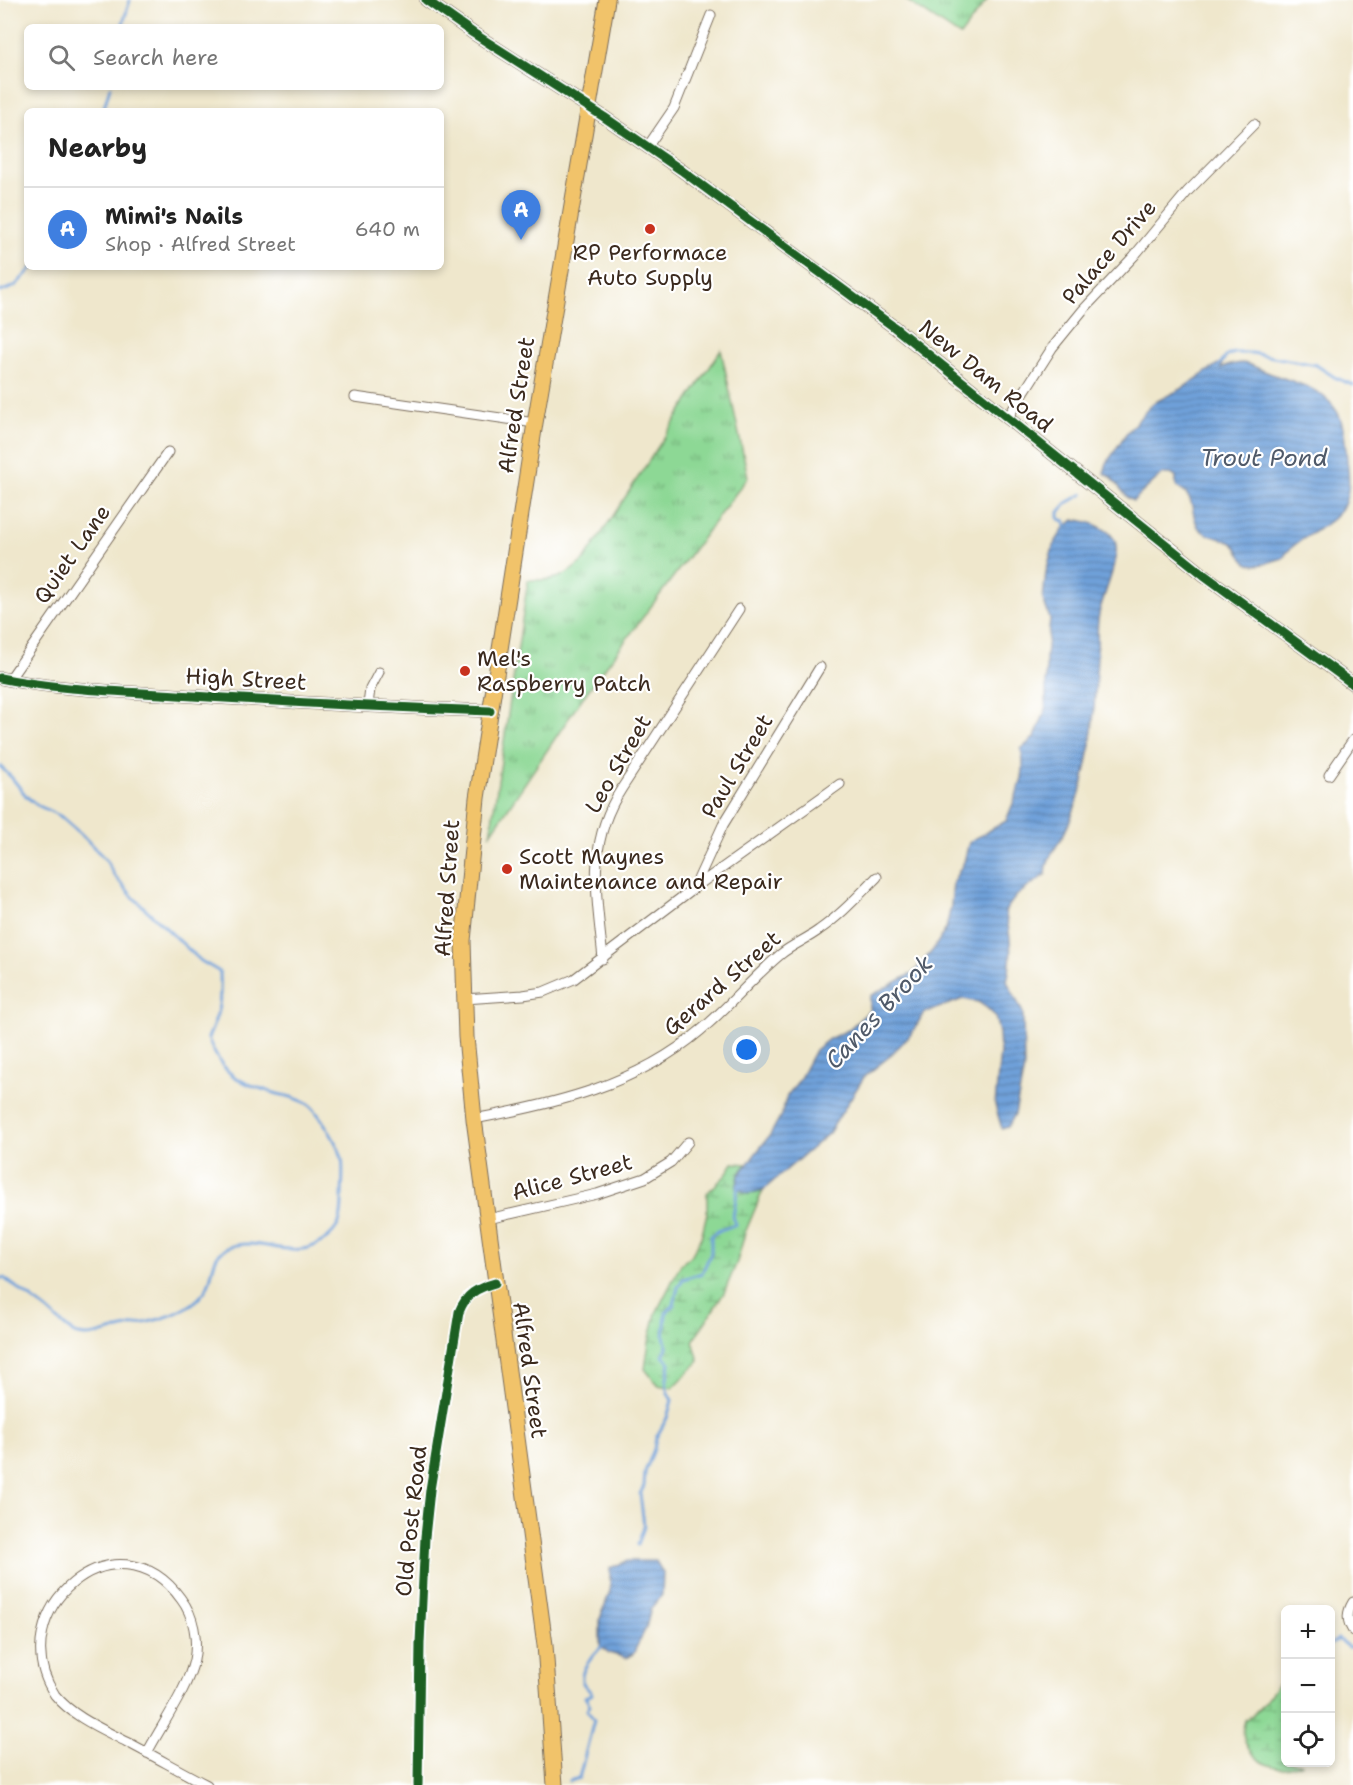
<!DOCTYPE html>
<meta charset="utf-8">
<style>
body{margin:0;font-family:"Shantell Sans",sans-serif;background:#f6f6f6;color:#222}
.controls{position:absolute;right:18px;bottom:18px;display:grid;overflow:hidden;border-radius:9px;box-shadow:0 3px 9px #0003}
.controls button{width:54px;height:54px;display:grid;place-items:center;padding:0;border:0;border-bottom:2px solid #e0e0e0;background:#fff;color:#222;font:30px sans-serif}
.you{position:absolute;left:747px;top:1050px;width:21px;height:21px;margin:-15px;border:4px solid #fff;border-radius:50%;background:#1a73e8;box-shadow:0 0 0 9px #1a73e833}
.badge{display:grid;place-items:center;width:39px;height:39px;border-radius:50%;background:#c8321e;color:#fff;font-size:20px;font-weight:700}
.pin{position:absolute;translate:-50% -50px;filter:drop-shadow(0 2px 3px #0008)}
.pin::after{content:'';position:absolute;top:32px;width:21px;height:18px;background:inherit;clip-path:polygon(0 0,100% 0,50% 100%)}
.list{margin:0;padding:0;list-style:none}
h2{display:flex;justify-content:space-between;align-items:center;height:78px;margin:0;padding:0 24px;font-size:26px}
h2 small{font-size:20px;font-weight:400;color:#767676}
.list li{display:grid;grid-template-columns:39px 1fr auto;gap:18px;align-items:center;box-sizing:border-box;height:84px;padding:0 24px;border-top:2px solid #e0e0e0}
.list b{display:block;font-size:22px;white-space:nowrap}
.list p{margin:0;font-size:20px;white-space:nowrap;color:#767676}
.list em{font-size:20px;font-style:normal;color:#767676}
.icon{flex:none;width:33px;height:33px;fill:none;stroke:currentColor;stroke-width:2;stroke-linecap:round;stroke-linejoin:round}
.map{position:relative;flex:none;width:1353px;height:1785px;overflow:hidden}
.search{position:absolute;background:#fff;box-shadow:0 3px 9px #0003;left:24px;top:24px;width:420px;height:66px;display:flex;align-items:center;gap:15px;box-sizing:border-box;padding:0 21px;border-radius:9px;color:#767676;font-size:22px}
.panel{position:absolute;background:#fff;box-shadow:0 3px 9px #0003;left:24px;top:108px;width:420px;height:162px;border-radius:9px}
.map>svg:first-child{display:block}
</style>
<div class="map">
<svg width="1353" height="1785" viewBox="0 0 1353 1785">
<defs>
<pattern id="grass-tufts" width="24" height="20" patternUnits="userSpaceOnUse" patternTransform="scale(1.5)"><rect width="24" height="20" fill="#8dd895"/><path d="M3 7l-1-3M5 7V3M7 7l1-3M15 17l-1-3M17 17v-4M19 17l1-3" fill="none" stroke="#74af79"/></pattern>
<pattern id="wetland-marsh" width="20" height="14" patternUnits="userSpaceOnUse" patternTransform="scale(1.5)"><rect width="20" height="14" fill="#8dd895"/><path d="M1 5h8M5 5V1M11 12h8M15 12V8" fill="none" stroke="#74af79"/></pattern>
<pattern id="water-rules" width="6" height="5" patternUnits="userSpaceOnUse" patternTransform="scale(1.5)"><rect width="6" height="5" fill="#70a1da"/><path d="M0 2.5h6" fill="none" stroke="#5d83b0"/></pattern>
</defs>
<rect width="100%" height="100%" fill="#fff"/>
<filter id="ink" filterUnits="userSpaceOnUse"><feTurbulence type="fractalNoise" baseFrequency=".0167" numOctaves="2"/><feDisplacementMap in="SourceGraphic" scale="12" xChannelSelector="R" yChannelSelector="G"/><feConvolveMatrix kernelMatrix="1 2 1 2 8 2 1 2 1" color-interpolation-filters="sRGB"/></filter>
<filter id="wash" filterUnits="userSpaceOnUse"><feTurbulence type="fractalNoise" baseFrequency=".008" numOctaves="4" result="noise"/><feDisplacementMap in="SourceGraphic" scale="24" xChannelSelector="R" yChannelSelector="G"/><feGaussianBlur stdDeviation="1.35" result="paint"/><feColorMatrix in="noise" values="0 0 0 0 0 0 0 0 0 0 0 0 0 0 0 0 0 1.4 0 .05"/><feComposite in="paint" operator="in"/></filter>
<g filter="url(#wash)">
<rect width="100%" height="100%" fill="#efe7cc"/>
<path fill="url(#grass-tufts)" stroke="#64815a" stroke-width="1.5" d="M906,0H987L960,36Z
M721,350L748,477L581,700L490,835L528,580C557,581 564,578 585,559Z"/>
<path fill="url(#wetland-marsh)" stroke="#64815a" stroke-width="1.5" d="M733,1163L747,1164L739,1175L748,1194L763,1190L745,1233L737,1262L724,1293L693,1341L699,1361L673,1388L658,1385L645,1369L649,1342L656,1313L681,1264L691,1256L701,1238L707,1213V1193L725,1176Z
M1285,1677L1286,1762L1303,1763C1297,1764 1290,1768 1284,1768C1258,1767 1237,1745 1245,1720C1265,1707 1269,1693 1285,1677Z"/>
<path fill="url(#water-rules)" stroke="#56667c" stroke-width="1.5" d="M1223,361L1221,368C1227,366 1236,363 1243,363C1251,364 1261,370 1269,373C1293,382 1321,387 1336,410C1345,423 1345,444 1347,459C1349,476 1351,493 1342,508C1328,531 1297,535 1283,558C1273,561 1258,568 1247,563C1239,558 1241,547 1230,542C1220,537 1202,536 1197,525C1189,506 1197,499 1176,486V477L1171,474H1162L1133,501L1128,498L1111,477L1104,473L1107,463L1125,435L1153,403L1181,389Z
M1074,520C1086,520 1107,527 1114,539C1123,555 1102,596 1099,614C1096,627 1098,641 1097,655C1095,703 1093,754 1078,799C1073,812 1069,826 1062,837C1055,850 1046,858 1046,874L1016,896L1005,911C1011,936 1013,957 1007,981L1023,1013L1024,1069L1015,1114L1008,1127L1002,1129L995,1105L1000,1052L999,1033L995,1016L987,1008L978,1002L963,999L924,1013L911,1034L890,1056L864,1077L829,1133L763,1190L748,1194L736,1188L739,1175L770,1135L781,1115L787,1096L799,1080L815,1050L829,1039L848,1030L870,1010V996L913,973L933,950L946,929L951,906L953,882L964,862L969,842L1006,821C1016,793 1028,779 1021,749L1035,737L1046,709V656L1050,619L1043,599L1046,572L1053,546L1064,528Z
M627,1561H656L663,1573L662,1595L651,1608L646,1628L633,1654L626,1658L609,1653L600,1645V1619L610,1591V1568Z"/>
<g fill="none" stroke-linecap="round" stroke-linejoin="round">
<path stroke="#70a1da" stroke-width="3" d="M122,27L130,0
M103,111L110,87
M0,292L15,286L33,267
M1220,364L1227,356L1234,353H1252L1316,365L1336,378L1353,385
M1066,527L1065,521L1059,519V512L1067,503L1083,494
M0,766L12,778L27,797L37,805L60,816L84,837L106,860L114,875L133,897L201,961L220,972C221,1001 220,1012 208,1038C222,1077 241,1083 278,1094C288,1096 300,1099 308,1104C318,1110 339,1146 342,1158C344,1170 342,1186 342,1199C342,1219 340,1229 323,1241C291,1263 259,1234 227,1248C209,1256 215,1277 205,1291C186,1318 145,1322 115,1330C106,1332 93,1337 84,1336C69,1334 58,1319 47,1310C33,1299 18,1289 4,1278H0
M638,1545L644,1526L640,1494L644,1486L645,1472L654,1449L656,1438L667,1418L672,1400C663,1388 667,1378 670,1363L663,1356L667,1347L664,1337L666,1313L674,1305L678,1287L683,1279L702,1273L711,1253V1236C719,1228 727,1229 736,1224L733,1217L738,1186
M1330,1645L1338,1639L1348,1647H1353
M569,1781L579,1778L594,1720L587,1710L590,1705L585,1697L592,1694C590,1690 585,1687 583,1683C577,1671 596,1652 604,1644"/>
</g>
</g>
<g filter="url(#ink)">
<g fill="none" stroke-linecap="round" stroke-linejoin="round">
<g stroke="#7a6c5b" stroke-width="11">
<path id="minor" d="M648,146L674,108L711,15
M355,397L535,423
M1008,417L1052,348L1083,310L1134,256L1188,191L1254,124
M9,680L168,452
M368,705L370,689L379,672
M1329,775L1353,740
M695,886L723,825L820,667
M603,959C597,896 585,845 622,788L739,609
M464,999L523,995L543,992L574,979L694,888L840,784
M474,1119C555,1104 637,1085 701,1030C729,1007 752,978 781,954C792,945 807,939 819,930C841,915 858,896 877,877
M488,1219L597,1194L645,1178L671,1162L688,1142
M1353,1602C1347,1612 1346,1620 1353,1631
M147,1753C161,1726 188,1688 194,1660C198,1639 194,1616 181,1599C117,1510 0,1612 55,1695C73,1717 102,1729 127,1742C154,1756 180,1771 207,1785
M418,1785L420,1643L425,1537L430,1490L459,1312C466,1294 477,1288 495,1283"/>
</g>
<g stroke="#7a6c5b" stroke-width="14">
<path id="tertiary" d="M426,0L473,33L604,117L681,170L894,327L1204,575L1353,684
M0,678C57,690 118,691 177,695C281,702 386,707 490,711"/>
</g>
<g stroke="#7a6c5b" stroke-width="17">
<path id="primary" d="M555,1785L545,1645L474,1119L466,1037L463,941L477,798L535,423L607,0"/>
</g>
<use href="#minor" stroke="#fff" stroke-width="9"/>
<use href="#tertiary" stroke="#fff" stroke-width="12"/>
<use href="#primary" stroke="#f1c36a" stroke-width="15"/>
<g stroke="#fff" stroke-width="13">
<path id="cycleway" d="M426,0L473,33L604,117L681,170L894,327L1204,575L1353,684
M0,678C57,690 118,691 177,695C281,702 386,707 490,711
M418,1785L420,1643L425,1537L430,1490L459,1312C466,1294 477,1288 495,1283"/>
</g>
<use href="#cycleway" stroke="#1b5e20" stroke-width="9"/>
</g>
</g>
<g fill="#c8321e" stroke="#fff" stroke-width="2">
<circle cx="650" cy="229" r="6"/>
<circle cx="465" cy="671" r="6"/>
<circle cx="507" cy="869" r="6"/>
</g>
<g text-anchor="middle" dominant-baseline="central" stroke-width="4.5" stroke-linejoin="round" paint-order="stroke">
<g font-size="22" fill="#3b2a1e" stroke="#fff" text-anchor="start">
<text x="650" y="252" text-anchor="middle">RP Performace<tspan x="650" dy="25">Auto Supply</tspan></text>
<text x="477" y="658">Mel's<tspan x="477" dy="25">Raspberry Patch</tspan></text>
<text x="519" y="856">Scott Maynes<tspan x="519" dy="25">Maintenance and Repair</tspan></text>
</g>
<g font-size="22" fill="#3b2a1e" stroke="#fff">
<text transform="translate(1109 252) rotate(-49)">Palace Drive</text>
<text transform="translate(986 376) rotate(39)">New Dam Road</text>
<text transform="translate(516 405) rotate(-81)">Alfred Street</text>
<text transform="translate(72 554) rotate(-55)">Quiet Lane</text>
<text transform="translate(246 679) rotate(3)">High Street</text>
<text transform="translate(618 764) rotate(-60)">Leo Street</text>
<text transform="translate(737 766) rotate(-59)">Paul Street</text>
<text transform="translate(447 888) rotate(-86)">Alfred Street</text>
<text transform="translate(722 983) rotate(-41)">Gerard Street</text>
<text transform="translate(572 1177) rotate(-15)">Alice Street</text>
<text transform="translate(530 1370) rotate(82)">Alfred Street</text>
<text transform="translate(411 1521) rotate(-84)">Old Post Road</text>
</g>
<g font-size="24" font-style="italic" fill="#505a69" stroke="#fff">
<text x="1264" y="458">Trout Pond</text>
<text transform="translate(879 1012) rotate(-47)">Canes Brook</text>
</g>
</g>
</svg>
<div class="controls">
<button>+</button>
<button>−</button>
<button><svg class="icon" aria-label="locate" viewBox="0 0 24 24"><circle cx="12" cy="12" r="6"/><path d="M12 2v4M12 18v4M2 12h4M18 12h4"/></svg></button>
</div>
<div class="you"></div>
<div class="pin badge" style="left:521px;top:240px;background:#3f7fe0">A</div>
<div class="search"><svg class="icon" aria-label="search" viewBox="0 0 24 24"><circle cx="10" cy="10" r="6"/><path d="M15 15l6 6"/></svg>Search here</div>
<section class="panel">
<h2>Nearby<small></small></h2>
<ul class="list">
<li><span class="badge" style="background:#3f7fe0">A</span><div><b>Mimi's Nails</b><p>Shop · Alfred Street</p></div><em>640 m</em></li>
</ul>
</section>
</div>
